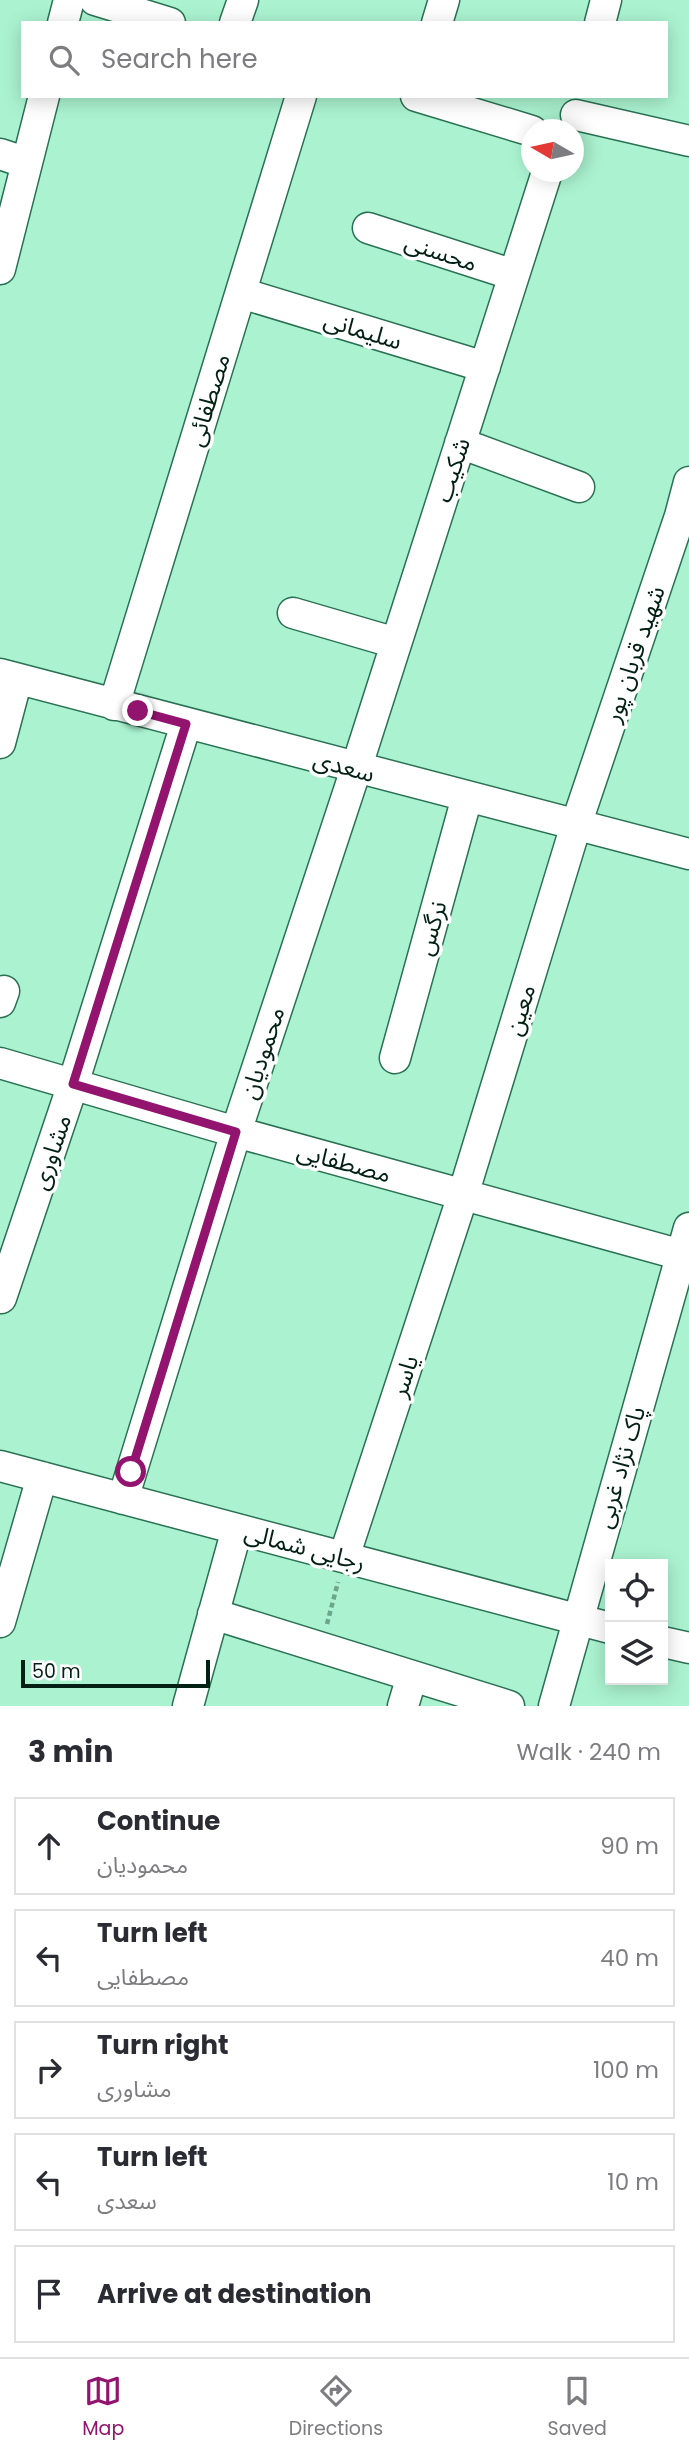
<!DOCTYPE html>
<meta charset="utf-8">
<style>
body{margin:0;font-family:Poppins,"Noto Sans Arabic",sans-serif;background:#f7f7f7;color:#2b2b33}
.controls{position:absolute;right:21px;bottom:21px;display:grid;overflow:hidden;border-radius:0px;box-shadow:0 4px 18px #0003}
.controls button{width:63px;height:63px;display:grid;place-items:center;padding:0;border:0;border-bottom:2px solid #e1e1e2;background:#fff;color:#2b2b33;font:35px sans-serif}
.compass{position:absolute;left:521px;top:119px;width:63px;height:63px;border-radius:50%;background:#fff;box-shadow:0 4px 18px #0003;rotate:279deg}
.scale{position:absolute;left:21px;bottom:18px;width:189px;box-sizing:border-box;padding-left:7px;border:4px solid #032014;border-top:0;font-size:19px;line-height:24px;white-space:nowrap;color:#032014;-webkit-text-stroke:5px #fff;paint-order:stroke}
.stop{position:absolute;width:21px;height:21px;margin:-16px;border:5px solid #93146f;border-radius:50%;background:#fff}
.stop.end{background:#93146f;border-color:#fff;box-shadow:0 2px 7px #0008}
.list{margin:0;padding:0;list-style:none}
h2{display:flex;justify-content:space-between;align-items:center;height:91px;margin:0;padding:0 28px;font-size:30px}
h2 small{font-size:23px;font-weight:400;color:#7c7c81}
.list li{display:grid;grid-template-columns:46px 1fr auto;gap:21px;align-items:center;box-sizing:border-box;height:98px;margin:0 14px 14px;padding:0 14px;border:2px solid #e1e1e2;border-radius:0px}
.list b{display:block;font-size:26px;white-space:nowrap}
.list p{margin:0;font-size:23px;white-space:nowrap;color:#7c7c81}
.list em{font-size:23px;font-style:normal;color:#7c7c81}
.icon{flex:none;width:38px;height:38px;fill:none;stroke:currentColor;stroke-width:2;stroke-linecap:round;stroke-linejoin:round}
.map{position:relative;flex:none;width:689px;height:1706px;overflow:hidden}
.search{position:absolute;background:#fff;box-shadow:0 4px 18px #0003;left:21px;right:21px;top:21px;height:77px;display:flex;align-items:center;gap:18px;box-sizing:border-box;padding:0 24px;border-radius:0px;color:#7c7c81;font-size:26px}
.sheet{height:651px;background:#fff}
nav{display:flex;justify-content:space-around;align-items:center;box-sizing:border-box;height:98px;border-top:2px solid #e1e1e2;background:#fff;font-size:19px;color:#7c7c81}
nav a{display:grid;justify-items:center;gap:4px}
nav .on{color:#93146f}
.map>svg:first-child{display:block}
</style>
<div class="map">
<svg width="689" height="1706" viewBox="0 0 689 1706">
<rect width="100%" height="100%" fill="#abf3d0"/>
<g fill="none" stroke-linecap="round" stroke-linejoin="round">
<g stroke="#2a7154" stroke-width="33">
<path id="minor" d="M95,0L170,23
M63,23L69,0
M235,23L243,0
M437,23L444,0
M600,23L606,0
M416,96L532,131
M576,115L689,141
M0,154L27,163
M368,228L514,275
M0,269L44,96
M241,293L485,367
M460,443L579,487
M293,613L396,643
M0,674L689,854
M114,705L301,96
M0,743L17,679
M0,1002L4,991
M395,1058L467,797
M0,1063L236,1132L689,1257
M1,1298L73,1084L186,724
M0,1466L610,1628
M123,1499L236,1132L356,769L547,172
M344,1557L463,1195L576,825L680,516L689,482
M213,1614L509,1706
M0,1622L42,1477
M663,1642L689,1648
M188,1706L237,1529
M403,1706L412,1676
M554,1706L689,1228"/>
</g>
<path stroke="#6da58a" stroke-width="4.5" stroke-dasharray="5 3.5" stroke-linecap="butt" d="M327,1624L338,1582"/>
<use href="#minor" stroke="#fff" stroke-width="30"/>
</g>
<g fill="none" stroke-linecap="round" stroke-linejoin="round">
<path stroke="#93146f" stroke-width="9" d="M131,1472L236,1132L73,1084L186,724L138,711"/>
</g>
<g text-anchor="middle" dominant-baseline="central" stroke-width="7" stroke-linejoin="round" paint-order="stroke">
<g font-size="24" fill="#032014" stroke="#fff">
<text transform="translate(441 252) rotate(18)">محسنی</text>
<text transform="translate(363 330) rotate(17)">سلیمانی</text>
<text transform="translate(208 400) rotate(-73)">مصطفائی</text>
<text transform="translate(452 470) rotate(-72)">شکیب</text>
<text transform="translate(634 654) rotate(-71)">شهید قربان پور</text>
<text transform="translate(344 766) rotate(15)">سعدی</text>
<text transform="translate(431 928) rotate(-74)">نرگس</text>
<text transform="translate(520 1010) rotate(-73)">معین</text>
<text transform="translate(262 1053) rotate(-72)">محمودیان</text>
<text transform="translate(51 1152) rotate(-71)">مشاوری</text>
<text transform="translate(344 1162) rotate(15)">مصطفایی</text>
<text transform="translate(404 1376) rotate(-72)">یاسر</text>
<text transform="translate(620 1467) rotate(-74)">پاک نژاد غربی</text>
<text transform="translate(305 1547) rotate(15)">رجایی شمالی</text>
</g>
</g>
</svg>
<div class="controls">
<button><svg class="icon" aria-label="locate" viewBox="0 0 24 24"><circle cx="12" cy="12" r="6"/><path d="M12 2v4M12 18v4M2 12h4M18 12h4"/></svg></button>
<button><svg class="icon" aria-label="layers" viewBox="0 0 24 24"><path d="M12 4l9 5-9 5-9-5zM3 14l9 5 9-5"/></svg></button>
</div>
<svg class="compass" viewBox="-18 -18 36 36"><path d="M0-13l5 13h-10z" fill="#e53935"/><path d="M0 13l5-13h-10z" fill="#7c7c81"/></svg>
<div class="scale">50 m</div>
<div class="stop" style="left:131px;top:1472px"></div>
<div class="stop end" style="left:138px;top:711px"></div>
<div class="search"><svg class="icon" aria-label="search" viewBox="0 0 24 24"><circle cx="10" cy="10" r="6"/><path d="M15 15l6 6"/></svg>Search here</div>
</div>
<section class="sheet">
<h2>3 min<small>Walk · 240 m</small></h2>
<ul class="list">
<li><svg class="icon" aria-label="ahead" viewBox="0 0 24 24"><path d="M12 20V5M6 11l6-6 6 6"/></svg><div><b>Continue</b><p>محمودیان</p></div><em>90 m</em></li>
<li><svg class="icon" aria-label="left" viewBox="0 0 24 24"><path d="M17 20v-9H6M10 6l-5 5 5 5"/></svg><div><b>Turn left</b><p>مصطفایی</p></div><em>40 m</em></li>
<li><svg class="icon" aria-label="right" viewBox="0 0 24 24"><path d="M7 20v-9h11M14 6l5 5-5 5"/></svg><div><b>Turn right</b><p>مشاوری</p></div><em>100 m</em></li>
<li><svg class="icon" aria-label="left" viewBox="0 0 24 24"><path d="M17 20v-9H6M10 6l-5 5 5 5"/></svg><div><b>Turn left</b><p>سعدی</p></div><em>10 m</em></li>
<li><svg class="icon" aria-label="arrive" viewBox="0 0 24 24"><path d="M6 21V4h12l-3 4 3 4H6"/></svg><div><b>Arrive at destination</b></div></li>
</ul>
</section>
<nav>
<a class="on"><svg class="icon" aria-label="map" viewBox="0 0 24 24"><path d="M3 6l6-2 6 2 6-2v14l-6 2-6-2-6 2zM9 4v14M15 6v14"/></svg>Map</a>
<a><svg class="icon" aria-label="directions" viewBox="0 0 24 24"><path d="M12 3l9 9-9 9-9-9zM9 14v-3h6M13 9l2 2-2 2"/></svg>Directions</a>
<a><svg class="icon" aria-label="saved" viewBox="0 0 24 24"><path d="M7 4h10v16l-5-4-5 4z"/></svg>Saved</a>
</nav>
